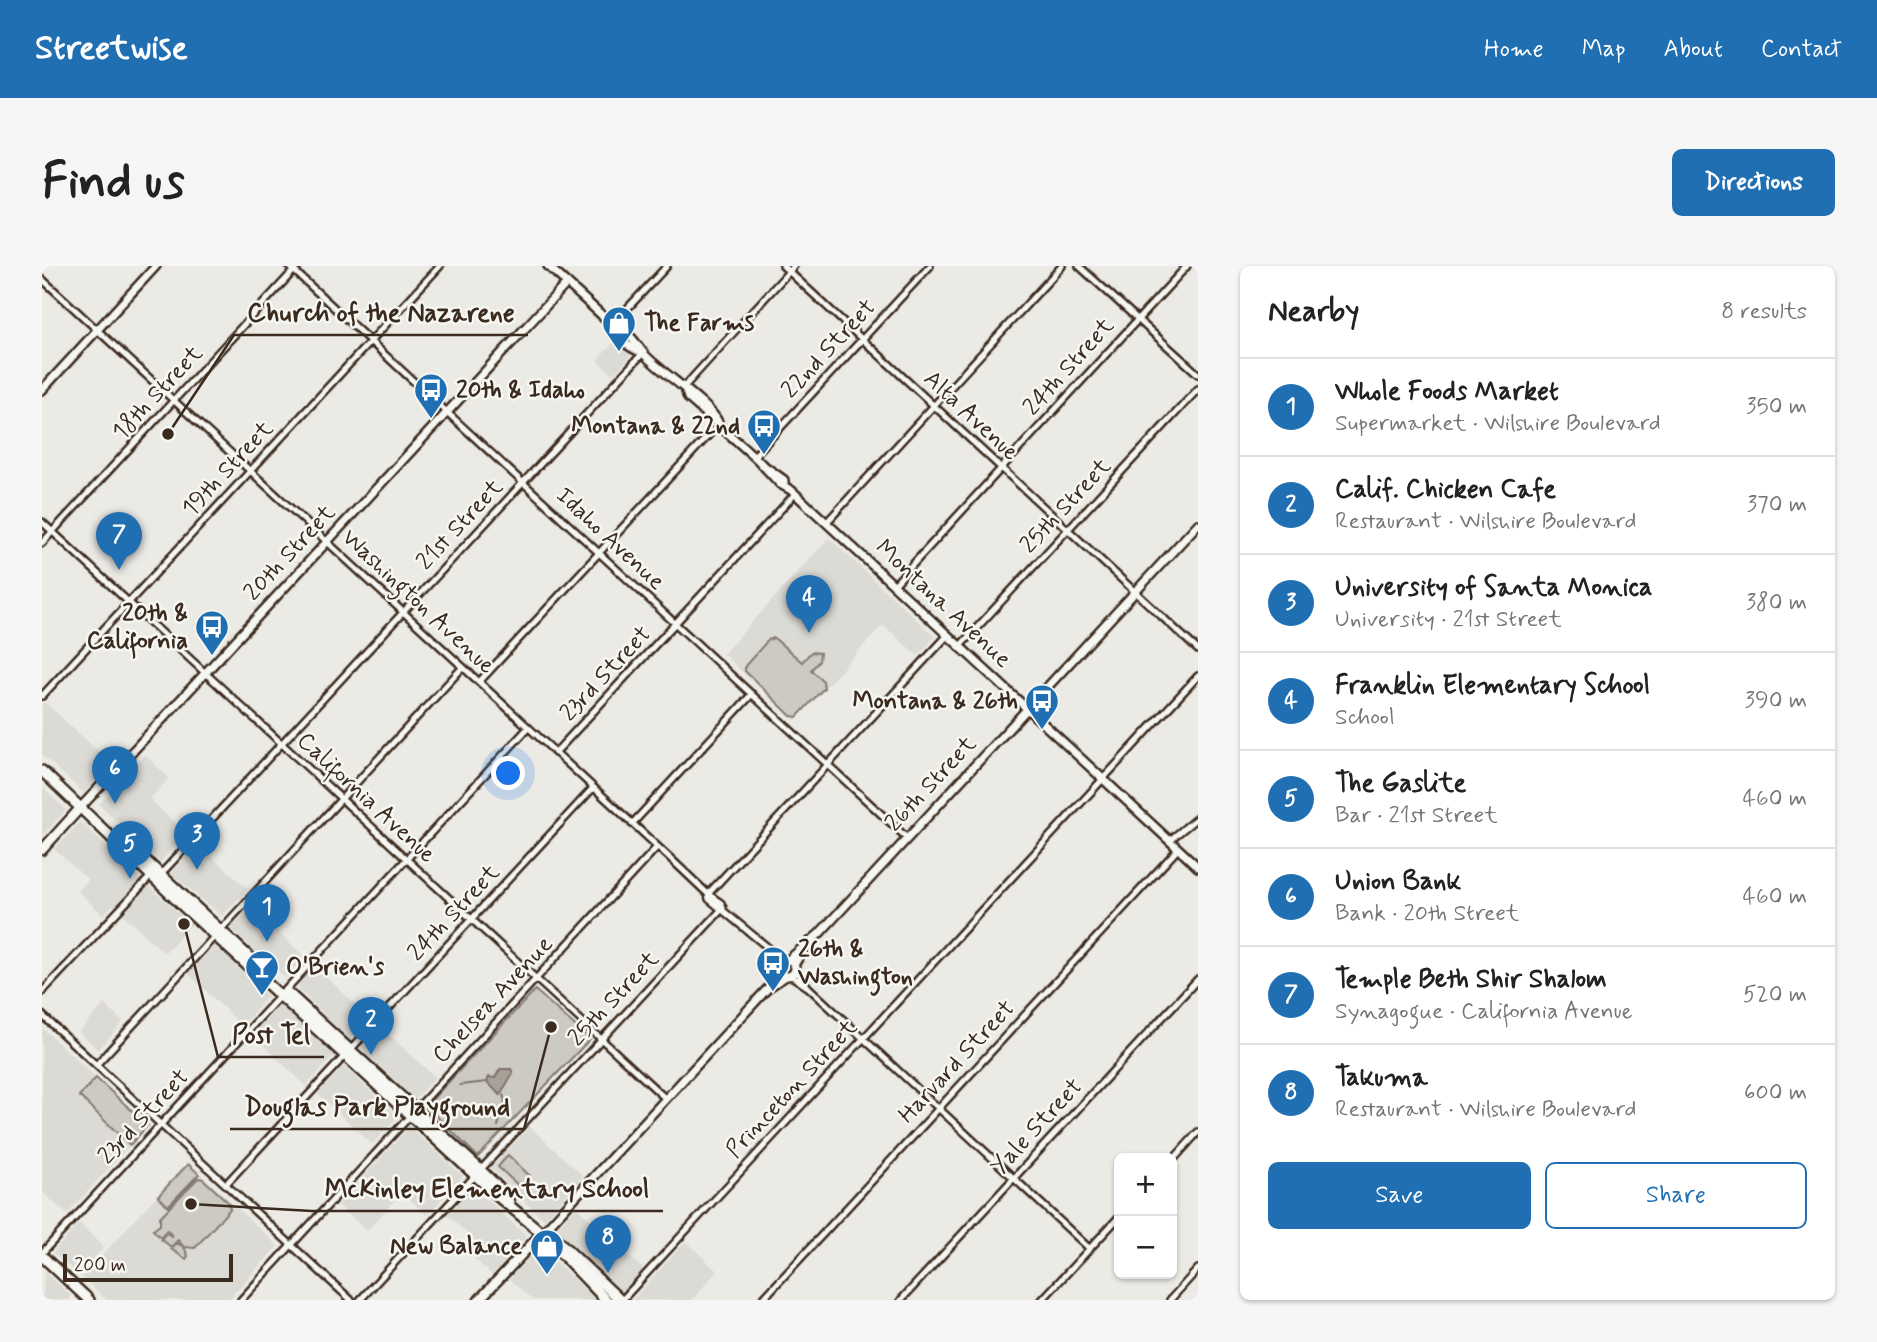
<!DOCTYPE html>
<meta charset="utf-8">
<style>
body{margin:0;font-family:Mynerve,sans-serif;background:#f6f6f6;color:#222}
.controls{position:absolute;right:21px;bottom:21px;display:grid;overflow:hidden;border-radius:10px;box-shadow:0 2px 5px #0004}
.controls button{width:63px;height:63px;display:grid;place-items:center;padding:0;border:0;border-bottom:2px solid #e0e0e0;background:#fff;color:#222;font:35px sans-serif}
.scale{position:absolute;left:21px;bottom:18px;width:170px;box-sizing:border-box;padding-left:7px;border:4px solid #3b2a1e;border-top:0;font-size:19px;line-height:24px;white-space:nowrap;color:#3b2a1e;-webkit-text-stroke:5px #f6f6f2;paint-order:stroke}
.you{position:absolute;left:467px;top:508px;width:24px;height:24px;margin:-18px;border:5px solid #fff;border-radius:50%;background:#1a73e8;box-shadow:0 0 0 10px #1a73e833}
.badge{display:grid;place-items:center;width:46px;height:46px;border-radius:50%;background:#1f6fb2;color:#fff;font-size:23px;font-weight:700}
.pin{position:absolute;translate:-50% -58px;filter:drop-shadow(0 2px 4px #0008)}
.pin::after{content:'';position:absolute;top:37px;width:24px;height:21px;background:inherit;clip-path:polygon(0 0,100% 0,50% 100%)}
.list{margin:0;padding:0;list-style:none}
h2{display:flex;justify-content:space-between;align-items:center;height:91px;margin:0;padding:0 28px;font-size:30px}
h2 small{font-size:23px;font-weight:400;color:#767676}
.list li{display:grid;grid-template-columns:46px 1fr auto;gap:21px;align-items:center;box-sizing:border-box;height:98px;padding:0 28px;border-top:2px solid #e0e0e0}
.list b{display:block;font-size:26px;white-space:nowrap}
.list p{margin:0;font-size:23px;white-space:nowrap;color:#767676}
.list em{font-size:23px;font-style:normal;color:#767676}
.actions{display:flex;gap:14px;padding:21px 28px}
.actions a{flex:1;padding:16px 0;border:2px solid #1f6fb2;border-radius:10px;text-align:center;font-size:24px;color:#1f6fb2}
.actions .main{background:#1f6fb2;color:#fff}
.map{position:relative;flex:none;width:1156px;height:1034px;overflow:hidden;border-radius:10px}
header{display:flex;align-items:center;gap:42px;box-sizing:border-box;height:98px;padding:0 35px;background:#1f6fb2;color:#fff}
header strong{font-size:33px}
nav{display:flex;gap:38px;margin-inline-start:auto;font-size:24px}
.intro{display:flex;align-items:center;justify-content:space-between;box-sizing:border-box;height:168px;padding:0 42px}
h1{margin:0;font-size:49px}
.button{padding:18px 32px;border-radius:10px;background:#1f6fb2;color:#fff;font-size:24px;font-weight:700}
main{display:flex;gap:42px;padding:0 42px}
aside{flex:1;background:#fff;border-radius:10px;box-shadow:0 2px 5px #0004}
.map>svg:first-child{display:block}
</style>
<header>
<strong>Streetwise</strong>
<nav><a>Home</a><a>Map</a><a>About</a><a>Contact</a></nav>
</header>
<div class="intro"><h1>Find us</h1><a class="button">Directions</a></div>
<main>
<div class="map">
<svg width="1156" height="1034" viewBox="0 0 1156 1034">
<rect width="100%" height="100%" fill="#ebeae5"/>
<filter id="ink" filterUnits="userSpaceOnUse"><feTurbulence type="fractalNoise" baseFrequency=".0143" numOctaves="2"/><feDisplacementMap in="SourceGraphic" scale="14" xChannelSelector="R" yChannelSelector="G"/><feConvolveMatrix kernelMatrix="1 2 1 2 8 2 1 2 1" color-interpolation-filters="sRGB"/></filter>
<g filter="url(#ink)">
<path fill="#dcdad4" d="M574,74L589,89L571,109L555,94Z
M787,272L893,371L876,390L841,359L753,454L681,388Z
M3,436L69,497L42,527L0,489V439Z
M103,489L127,512L108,533L145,568L118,596L57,538Z
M0,521L24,544L0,570Z
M38,556L149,659L122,687L71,639L61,649L36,625L46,614L12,583Z
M156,578L206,623L180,650L129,607Z
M209,641L263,691L243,712L188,662Z
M172,680L226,730L200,760L146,707Z
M273,701L327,751L307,773L256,723V719Z
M62,738L81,756L56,784L37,766Z
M238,739L292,790L264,820L210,768Z
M339,761L393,811L373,833L318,782Z
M0,762L106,859L25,948L0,926Z
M302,800L356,851L330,878L276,828Z
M367,861L421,910L385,949L360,926L325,965L296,939Z
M488,861L541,910L502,954L449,902Z
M146,896L236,980L186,1034H65L40,1011Z
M431,921L485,970L450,1009L425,986L434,976L405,949Z
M534,941L603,1005L581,1029L512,965Z
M37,957L62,981L37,1009L11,987Z
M644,975L675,1005L650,1034H590Z
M495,984H500L555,1034H490L467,1013Z
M3,1006L28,1029V1034H0Z"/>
<path fill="#cdcac4" stroke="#847a71" stroke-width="2" d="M732,372L760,396L769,386L778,387L777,395L769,404L781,415L782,422L755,451L749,450L703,405V400L726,374Z
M493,724L548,773L436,891L384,840Z
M54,812L106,859L88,879L37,830Z
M466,889L488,910L478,921L456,901Z
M146,898L157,908L126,940L116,930Z
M156,912L161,913L187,937L188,943L153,982L142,981L146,990L144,993L129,983L134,977L141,980L136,974L129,981L119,973L124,967L131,971L125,964L118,971L111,964L118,959V951Z"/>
<path fill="#a8a198" stroke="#7c7167" stroke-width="2" d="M458,803H469L471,807L458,829L445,816L447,811L453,812Z"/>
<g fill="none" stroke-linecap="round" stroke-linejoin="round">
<path stroke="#7c7167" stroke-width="2" d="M418,819L445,816
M456,860L463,835L461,829"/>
<g stroke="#3b2a1e" stroke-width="10">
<path id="minor" d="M247,0L865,572
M741,0L1156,384
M1037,0L1156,108
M0,13L628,592L666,628L667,633L741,694
M570,59L625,0
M641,122L752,0
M712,190L888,0
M0,256L624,833
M784,257L1020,0
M0,277L256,0
M852,319L1145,0
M918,380L1156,123
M437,416L677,158
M0,430L398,0
M513,487L753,228
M590,558L710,428
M1128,574L1156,551
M118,609L601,87
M666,628L906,369
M666,628L679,637L681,642
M724,682L737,700
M753,703L766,721L1048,983
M748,709L764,720
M0,726L109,610
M0,749L309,1034
M54,799L421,401
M1130,895L1156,866
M184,918L551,522
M0,987L486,462
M199,1034L615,581
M318,1034L681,642
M580,1034L1156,410
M720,1034L1136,583
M859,1034L1156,713
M1000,1034L1077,951
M1128,1034L1156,1003"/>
</g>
<g stroke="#3b2a1e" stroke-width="12">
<path id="tertiary" d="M506,0L576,64C590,67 594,79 603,89C620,107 668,138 676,156
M576,64C578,76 590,83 601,87
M0,124L114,0
M644,126L646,132L715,193L738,218L749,224L1156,601
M721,199L742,214V218
M39,541L525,17
M737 702a8 8 0 1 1 16 0a8 8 0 1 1-16 0Z
M746,694L777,668L1156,258
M752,699L763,681
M727,721L737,704
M500,967L727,721L744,710"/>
</g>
<g stroke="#3b2a1e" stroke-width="13">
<path id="secondary" d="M0,584L39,541
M437,1034L500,967"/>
</g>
<g stroke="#3b2a1e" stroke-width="14">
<path id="primary" d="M0,505L143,642L458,932L500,967L564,1034
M77,576L88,580L219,702
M245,726L431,897L462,927L467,936
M505,969L515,974L578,1034
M0,990L47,1034"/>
</g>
<use href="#minor" stroke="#f6f6f2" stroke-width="5"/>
<use href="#tertiary" stroke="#f6f6f2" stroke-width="7"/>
<use href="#secondary" stroke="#f6f6f2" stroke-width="8"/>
<use href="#primary" stroke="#f6f6f2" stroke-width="9"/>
</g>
</g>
<defs>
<g id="shop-pin" transform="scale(1.75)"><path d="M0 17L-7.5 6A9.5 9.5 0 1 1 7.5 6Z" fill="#1f6fb2" stroke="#f6f6f2"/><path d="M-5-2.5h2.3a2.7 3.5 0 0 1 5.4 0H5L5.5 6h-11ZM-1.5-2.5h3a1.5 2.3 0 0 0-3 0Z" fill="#fff"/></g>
<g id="bus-pin" transform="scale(1.75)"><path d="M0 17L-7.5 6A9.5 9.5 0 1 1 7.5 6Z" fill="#1f6fb2" stroke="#f6f6f2"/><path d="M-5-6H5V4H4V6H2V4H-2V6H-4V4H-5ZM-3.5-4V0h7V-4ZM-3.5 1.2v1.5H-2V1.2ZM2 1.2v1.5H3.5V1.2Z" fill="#fff"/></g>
<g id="bar-pin" transform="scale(1.75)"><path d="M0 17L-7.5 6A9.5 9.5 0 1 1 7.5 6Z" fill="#1f6fb2" stroke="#f6f6f2"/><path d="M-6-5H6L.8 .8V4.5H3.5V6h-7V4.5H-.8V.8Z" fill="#fff"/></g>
</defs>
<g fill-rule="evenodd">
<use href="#shop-pin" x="577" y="57"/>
<use href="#bus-pin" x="389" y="124"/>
<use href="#bus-pin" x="722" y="160"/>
<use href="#bus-pin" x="170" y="361"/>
<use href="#bus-pin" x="1000" y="435"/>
<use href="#bus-pin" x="731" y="697"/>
<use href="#bar-pin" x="220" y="701"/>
<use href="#shop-pin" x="505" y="980"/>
</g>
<g text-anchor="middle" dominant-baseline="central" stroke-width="5" stroke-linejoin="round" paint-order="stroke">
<g font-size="24" font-weight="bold" fill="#3b2a1e" stroke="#f6f6f2" text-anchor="start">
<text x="602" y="57">The Farms</text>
<text x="414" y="124">20th &amp; Idaho</text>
<text x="698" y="160" text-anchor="end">Montana &amp; 22nd</text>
<text x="146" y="347" text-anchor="end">20th &amp;<tspan x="146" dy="28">California</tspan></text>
<text x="976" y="435" text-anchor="end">Montana &amp; 26th</text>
<text x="756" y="683">26th &amp;<tspan x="756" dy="28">Washington</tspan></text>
<text x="244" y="701">O'Brien's</text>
<text x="480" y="980" text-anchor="end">New Balance</text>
</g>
<g font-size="24" fill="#3b2a1e" stroke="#f6f6f2">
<text transform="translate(787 83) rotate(-47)">22nd Street</text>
<text transform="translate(1027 101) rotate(-48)">24th Street</text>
<text transform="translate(116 127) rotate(-47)">18th Street</text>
<text transform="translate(929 150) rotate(43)">Alta Avenue</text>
<text transform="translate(186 203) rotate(-47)">19th Street</text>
<text transform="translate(1024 240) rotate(-47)">25th Street</text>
<text transform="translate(418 259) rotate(-47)">21st Street</text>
<text transform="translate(568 273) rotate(43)">Idaho Avenue</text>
<text transform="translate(248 287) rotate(-47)">20th Street</text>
<text transform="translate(376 336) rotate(43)">Washington Avenue</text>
<text transform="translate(901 338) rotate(43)">Montana Avenue</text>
<text transform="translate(564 408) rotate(-47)">23rd Street</text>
<text transform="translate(889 518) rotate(-47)">26th Street</text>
<text transform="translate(324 532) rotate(43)">California Avenue</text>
<text transform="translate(412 647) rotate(-47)">24th Street</text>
<text transform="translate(572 733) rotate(-47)">25th Street</text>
<text transform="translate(451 734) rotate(-47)">Chelsea Avenue</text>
<text transform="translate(915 796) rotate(-47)">Harvard Street</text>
<text transform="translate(750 823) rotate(-47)">Princeton Street</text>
<text transform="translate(102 851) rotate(-47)">23rd Street</text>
<text transform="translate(995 861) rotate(-47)">Yale Street</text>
</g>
</g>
<path fill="none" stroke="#3b2a1e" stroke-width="2.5" d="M126 168L192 69H486M142 658L176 791H282M509 761L482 863H188M149 938L270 945H621"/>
<g fill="#3b2a1e" stroke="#f6f6f2" stroke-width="2.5">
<circle cx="126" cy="168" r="7"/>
<circle cx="142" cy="658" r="7"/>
<circle cx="509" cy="761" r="7"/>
<circle cx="149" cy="938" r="7"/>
</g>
<g font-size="26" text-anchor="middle" font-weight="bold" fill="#3b2a1e" stroke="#f6f6f2" stroke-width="5" stroke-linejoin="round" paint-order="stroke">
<text x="339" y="55">Church of the Nazarene</text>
<text x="229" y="777">Post Tel</text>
<text x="335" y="849">Douglas Park Playground</text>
<text x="445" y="931">McKinley Elementary School</text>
</g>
</svg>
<div class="controls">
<button>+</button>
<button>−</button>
</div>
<div class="scale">200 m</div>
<div class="you"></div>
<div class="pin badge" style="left:225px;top:676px">1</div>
<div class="pin badge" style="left:329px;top:789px">2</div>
<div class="pin badge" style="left:155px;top:604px">3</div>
<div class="pin badge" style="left:767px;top:367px">4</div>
<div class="pin badge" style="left:88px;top:613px">5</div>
<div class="pin badge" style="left:73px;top:538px">6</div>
<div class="pin badge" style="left:77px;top:304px">7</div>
<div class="pin badge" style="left:566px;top:1007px">8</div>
</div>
<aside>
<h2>Nearby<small>8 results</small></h2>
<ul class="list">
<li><span class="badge">1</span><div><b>Whole Foods Market</b><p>Supermarket · Wilshire Boulevard</p></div><em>350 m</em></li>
<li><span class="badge">2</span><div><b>Calif. Chicken Cafe</b><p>Restaurant · Wilshire Boulevard</p></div><em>370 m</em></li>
<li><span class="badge">3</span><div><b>University of Santa Monica</b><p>University · 21st Street</p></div><em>380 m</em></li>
<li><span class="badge">4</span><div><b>Franklin Elementary School</b><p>School</p></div><em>390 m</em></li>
<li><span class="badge">5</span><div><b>The Gaslite</b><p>Bar · 21st Street</p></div><em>460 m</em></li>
<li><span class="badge">6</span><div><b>Union Bank</b><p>Bank · 20th Street</p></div><em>460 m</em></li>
<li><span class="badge">7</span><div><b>Temple Beth Shir Shalom</b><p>Synagogue · California Avenue</p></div><em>520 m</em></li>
<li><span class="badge">8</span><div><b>Takuma</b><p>Restaurant · Wilshire Boulevard</p></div><em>600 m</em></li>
</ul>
<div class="actions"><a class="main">Save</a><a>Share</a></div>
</aside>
</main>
